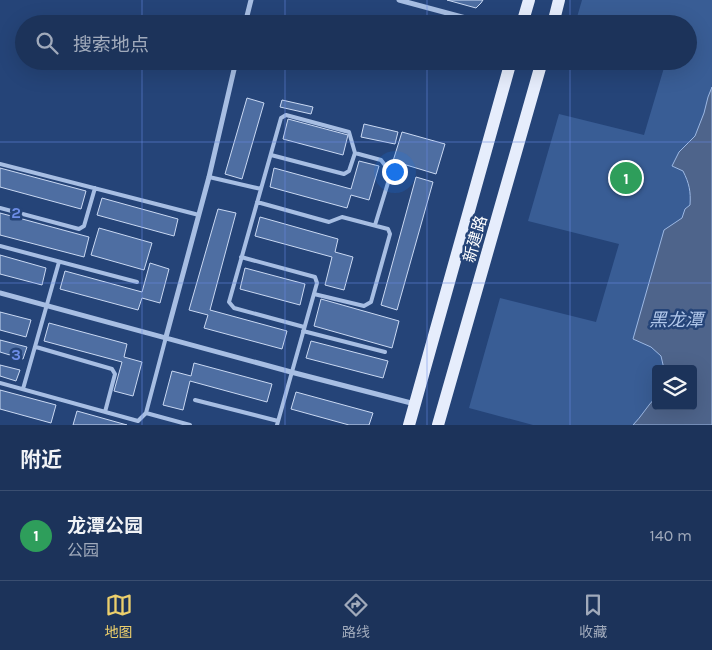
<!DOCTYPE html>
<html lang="zh">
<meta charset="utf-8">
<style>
body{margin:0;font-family:Karla,"Noto Sans SC",sans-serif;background:#253b60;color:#f1f3f6}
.controls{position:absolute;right:15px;bottom:15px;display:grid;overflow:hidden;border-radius:5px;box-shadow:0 5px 20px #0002}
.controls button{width:45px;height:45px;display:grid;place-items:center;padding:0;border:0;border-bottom:1px solid #3a4e70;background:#1c335a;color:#f1f3f6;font:25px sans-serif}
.you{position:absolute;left:394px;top:171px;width:18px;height:18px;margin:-12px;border:4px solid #fff;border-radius:50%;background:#1a73e8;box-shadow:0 0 0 8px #1a73e833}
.badge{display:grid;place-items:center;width:32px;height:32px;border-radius:50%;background:#eccf6c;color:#fff;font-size:16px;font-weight:700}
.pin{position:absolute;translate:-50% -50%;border:2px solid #fff;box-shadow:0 1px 5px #0006}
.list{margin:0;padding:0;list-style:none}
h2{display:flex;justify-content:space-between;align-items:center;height:65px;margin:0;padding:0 20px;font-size:21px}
h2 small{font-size:16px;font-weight:400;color:#a0aabb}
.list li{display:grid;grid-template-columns:32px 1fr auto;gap:15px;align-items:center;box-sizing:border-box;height:90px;padding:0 20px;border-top:1px solid #3a4e70}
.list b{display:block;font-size:19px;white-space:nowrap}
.list p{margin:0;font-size:16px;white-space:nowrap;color:#a0aabb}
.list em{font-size:16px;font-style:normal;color:#a0aabb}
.icon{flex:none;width:28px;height:28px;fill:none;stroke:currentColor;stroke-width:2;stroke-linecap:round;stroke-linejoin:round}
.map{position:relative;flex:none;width:712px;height:425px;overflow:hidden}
.search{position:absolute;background:#1c335a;box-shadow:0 5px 20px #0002;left:15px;right:15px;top:15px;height:55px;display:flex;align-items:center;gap:12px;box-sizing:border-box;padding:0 18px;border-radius:28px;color:#a0aabb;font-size:19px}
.sheet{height:155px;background:#1c335a}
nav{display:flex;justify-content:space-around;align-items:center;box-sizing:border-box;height:70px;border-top:1px solid #3a4e70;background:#1c335a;font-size:14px;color:#a0aabb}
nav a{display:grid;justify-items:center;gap:2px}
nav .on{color:#eccf6c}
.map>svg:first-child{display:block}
</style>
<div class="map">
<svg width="712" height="425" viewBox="0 0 712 425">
<rect width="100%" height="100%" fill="#254478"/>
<path fill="#395d95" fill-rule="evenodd" d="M582,0H712V425H533L469,408L500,298L596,322L619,244L528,221L559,114L644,135L666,61H688V24H575ZM656,369H693V406H656Z"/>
<path fill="#4e648b" stroke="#9cb8e4" d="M712,87V425H633C642,416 647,406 656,397V406H693V369H664L661,356L651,347L633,339L664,230L682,218L685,209L690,205C691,191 689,183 683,171L672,166L679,152L695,136L704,113L708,97Z"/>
<path fill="#4e6ea2" stroke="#cad9f3" d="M447,0H483L481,3L476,8Z
M247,98L264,103L242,179L225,174Z
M282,100L313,107L311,114L280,107Z
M288,119L348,135L343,155L283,139Z
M364,124L398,132L395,144L361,137Z
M402,132L445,144L436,174L393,161Z
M359,161L379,166L369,200L351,195L347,208L270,187L274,168L351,189Z
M0,168L86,191L81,209L0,187Z
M416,177L433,182L397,310L381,305Z
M102,198L178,219L174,236L97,215Z
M218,209L236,213L210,310L287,331L282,349L204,328L208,315L189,310Z
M0,213L89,237L84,257L0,235Z
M260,217L338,239L335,252L353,257L344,290L325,285L332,257L255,236Z
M99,228L152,243L144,270L91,255Z
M0,255L46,268L42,285L0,274Z
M150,263L169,269L160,303L142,298L138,310L60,289L65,271L142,292Z
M245,268L305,284L300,305L240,289Z
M321,299L399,321L392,348L314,326Z
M0,312L31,320L26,337L0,330Z
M49,323L127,344L124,357L142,362L133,396L114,391L122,362L44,341Z
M0,340L27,347L23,359L0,352Z
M311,341L388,361L383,378L306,358Z
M194,363L272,384L267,402L190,381L183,410L163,405L172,371L191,376Z
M0,365L20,370L16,381L0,376Z
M0,390L56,405L51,423L0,409Z
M296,392L373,413L369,425H349L291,409Z
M77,411L127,425H73Z"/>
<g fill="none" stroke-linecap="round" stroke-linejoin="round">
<path stroke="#a7bee3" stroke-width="4" d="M271,155L344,174L349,171L355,153
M0,164L199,215
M209,177L261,189
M257,202L329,222L342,217L388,229L390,234L371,302L364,306L314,294
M0,208L79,229L84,226L95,188
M0,246L137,282
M241,257L315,277L317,283L277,425
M304,327L234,308L229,302L281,118L286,115L349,132L355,153L381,160L391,173L375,225
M303,331L385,352
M36,347L112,369L115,374L105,412
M0,383L138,421L146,413L190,425
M23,389L59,262
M195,400L278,421
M146,413L166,337"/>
<path stroke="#a7bee3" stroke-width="5" d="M399,0L488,24
M245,24L251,0
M0,293L291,372L415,404
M166,337L209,177L236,61"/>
<path stroke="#e6edfc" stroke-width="12" d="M522,24L529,0
M553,24L559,0
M409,425L511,61
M438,425L542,61"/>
</g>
<path fill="none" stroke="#6c8ce6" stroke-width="1" stroke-opacity="0.55" d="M142,0V24M285,0V24M427,0V24M570,0V24M142,61V425M285,61V425M427,61V425M570,61V425M0,142H712M0,283H712"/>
<g text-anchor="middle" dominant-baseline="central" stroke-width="5" stroke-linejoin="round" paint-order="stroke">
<g font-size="16" fill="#fff" stroke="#254478">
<text transform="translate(475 239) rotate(-74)">新建路</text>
</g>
<g font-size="18" font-style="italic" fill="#b2c8eb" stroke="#254478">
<text x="676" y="320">黑龙潭</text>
</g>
</g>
<g font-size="16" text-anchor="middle" font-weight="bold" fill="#6c8ce6" stroke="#254478" stroke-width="5" stroke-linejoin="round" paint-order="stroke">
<text x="16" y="218">2</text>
<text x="16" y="360">3</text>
</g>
</svg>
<div class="controls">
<button><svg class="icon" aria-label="layers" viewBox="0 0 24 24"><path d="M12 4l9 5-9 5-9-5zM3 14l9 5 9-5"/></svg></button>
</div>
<div class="you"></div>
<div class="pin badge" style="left:626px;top:178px;background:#2e9e5b">1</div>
<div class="search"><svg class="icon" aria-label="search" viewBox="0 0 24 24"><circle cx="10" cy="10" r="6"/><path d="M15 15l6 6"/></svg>搜索地点</div>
</div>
<section class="sheet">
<h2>附近<small></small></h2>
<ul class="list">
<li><span class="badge" style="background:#2e9e5b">1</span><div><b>龙潭公园</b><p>公园</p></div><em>140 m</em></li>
</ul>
</section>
<nav>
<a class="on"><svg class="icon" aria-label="map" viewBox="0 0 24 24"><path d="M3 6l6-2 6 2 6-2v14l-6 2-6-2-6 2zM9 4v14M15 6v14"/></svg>地图</a>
<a><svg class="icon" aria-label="directions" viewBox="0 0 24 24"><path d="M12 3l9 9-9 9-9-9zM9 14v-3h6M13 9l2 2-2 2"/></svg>路线</a>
<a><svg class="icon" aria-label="saved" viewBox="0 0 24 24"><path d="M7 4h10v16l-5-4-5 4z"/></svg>收藏</a>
</nav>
